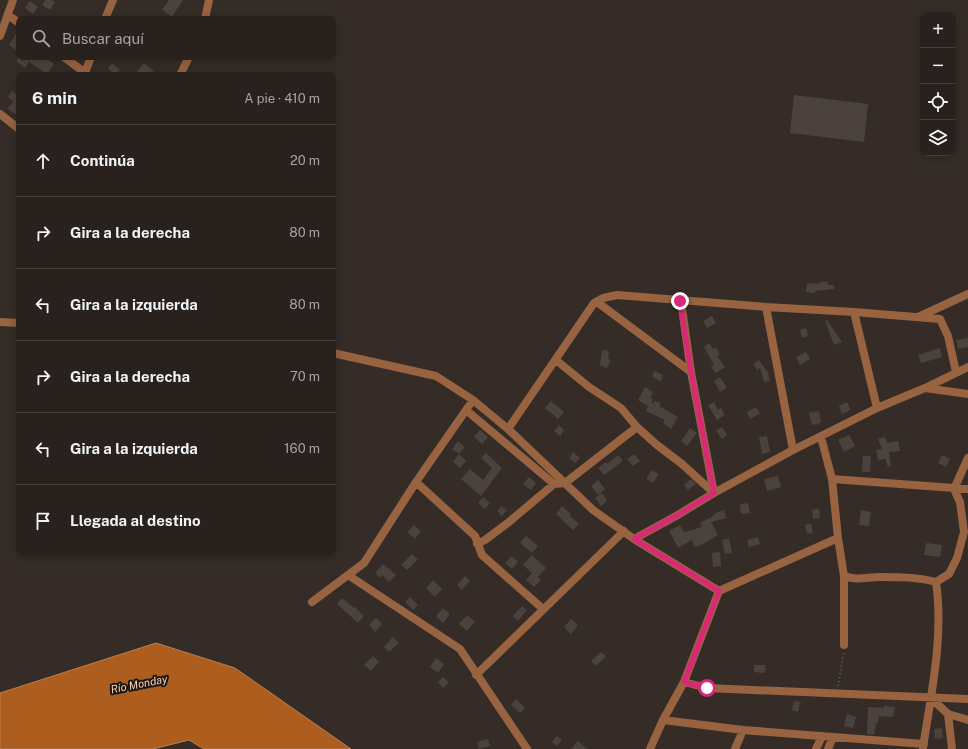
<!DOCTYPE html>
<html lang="es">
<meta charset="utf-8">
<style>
body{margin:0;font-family:"Public Sans",sans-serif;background:#302926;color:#f1f3f6}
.controls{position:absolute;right:12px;top:12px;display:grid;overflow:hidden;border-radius:8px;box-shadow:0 2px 10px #0003}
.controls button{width:36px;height:36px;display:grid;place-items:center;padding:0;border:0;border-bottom:1px solid #443e3b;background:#28211d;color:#f1f3f6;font:20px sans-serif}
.stop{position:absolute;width:12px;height:12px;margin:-9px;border:3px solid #db2777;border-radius:50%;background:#fff}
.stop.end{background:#db2777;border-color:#fff;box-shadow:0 1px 4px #0008}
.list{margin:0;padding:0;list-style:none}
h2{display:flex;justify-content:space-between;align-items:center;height:52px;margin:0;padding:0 16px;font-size:17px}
h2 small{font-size:13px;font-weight:400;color:#a5a3a4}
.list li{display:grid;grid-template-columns:26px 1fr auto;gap:12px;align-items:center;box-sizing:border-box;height:72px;padding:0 16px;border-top:1px solid #443e3b}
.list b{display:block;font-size:15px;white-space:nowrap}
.list em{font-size:13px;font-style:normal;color:#a5a3a4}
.icon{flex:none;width:22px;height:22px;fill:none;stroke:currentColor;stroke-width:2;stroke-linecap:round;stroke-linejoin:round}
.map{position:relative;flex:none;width:968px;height:749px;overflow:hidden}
.search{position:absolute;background:#28211d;box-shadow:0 2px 10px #0003;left:16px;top:16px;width:320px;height:44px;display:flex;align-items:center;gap:10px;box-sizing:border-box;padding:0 14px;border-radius:8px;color:#a5a3a4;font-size:15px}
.panel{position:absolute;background:#28211d;box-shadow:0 2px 10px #0003;left:16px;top:72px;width:320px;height:484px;border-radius:8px}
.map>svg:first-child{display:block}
</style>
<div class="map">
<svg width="968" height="749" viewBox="0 0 968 749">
<rect width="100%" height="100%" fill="#352c27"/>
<path fill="#ad5d1d" stroke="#ba8053" d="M156,643L235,668L351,749H204L189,740L153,749H0V693Z"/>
<path fill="#4b423d" d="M45,0H51L55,2L50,10L42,5Z
M169,0H183L172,17L162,10Z
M30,1L38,7L33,14L25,8Z
M19,29V52L9,45Z
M19,57H44L54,64L47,74L29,62L25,68L16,61Z
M112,63L120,70L115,75L108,68Z
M144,63L154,71L150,75H134Z
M12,91L19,96L16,102L19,105V117L8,109L13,101L8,97Z
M794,95L868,104L864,142L790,133Z
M820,282H828V285H834V289L815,291V293L806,292L807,283L820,284Z
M712,316L716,323L707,328L703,321Z
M827,320L842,342L834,345L825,321Z
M806,328L808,336L802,338L800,330Z
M968,338V347L958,349L956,340Z
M709,343L713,349L716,348L720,354L717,356L725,367L716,373L711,367L714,365L704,347Z
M940,348L942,357L921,363L918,355Z
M602,350L609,351L608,359L611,360L607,368L600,365Z
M806,352L810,359L800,365L796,357Z
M759,360L768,373L770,381L764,382L760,368L757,370L753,364Z
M654,371L663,375L661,381L652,377Z
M720,377L727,388L720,392L714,381Z
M645,387L653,392L650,398L653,399L651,404L655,401L661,403L659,406L678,417L671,429L663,423L665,420L646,411L648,406L638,400Z
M551,401L564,412L558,419L545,408Z
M714,402L718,410L721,408L725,415L717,420L708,405Z
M847,402L851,410L842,414L839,406Z
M756,407L760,414L750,419L747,412Z
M819,411L821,423L812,425L809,413Z
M559,425L564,430L560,436L554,431Z
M722,427L727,435L722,439L716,430Z
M690,428L697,433L687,446L681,441Z
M480,430L488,437L482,444L474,437Z
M849,435L855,446L844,452L838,440Z
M767,436L770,452L762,454L759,437Z
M885,437L887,443L898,441L900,451L889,452L891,466L888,467L885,459L878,460L876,450L882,449L878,439Z
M458,441L465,447L459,454L452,449Z
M573,452L580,458L575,463L569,458Z
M486,453L502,468L481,496L461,479L470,469L483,480L492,468L481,458Z
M459,454L466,461L460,468L453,462Z
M634,454L640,461L633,466L627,459Z
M618,455L623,461L604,475L598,468L606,462L607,464Z
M942,455L950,459L946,467L938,463Z
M863,456H871L870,472H862Z
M652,470L659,474L653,483L646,479Z
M778,476L781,487L767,491L764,479Z
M529,477L536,483L531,490L523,484Z
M691,479L696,484L688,490L684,485Z
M598,480L605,489L598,495L591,486Z
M602,493L607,501L601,506L595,498Z
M483,497L490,503L485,509L478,503Z
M748,503L750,513L741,514L740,504Z
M501,506L507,510L502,516L497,511Z
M562,506L571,514L570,516L579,524L573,530L556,514Z
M819,509L820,518L813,519L812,510Z
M724,510L726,518L711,522L718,535L703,544L694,547L692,540L678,548L669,531L680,525L684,532L702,527L700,523L715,515V513Z
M861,510L871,512L869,526L859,525Z
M811,524L813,533L807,534L805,525Z
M414,525L421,531L415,539L407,532Z
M526,536L538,546L532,553L520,543Z
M758,537L760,544L749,547L747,540Z
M729,538L732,553L725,554L722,540Z
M926,543L942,545L940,557L924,555Z
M720,552L721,566L713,567L712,553Z
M412,554L418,559L407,570L401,565Z
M532,555L546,568L538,577L541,580L534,587L526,580L532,573L523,565Z
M512,556L518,562L512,569L505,563Z
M383,564L396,575L389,582L382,575L380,578L375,573Z
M465,576L470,581L462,590L457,585Z
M433,580L442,589L435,597L426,588Z
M410,597L418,605L413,610L405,602Z
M342,598L354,608L355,607L364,616L358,623L337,604Z
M522,606L527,610L518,621L513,616Z
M443,608L450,614L443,623L436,616Z
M467,615L475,622L467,631L459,624Z
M376,618L382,624L375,632L369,625Z
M571,619L578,625L571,634L564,627Z
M393,637L399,643L389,652L384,647Z
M601,652L606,656L596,666L591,661Z
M373,656L379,662L371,671L364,665Z
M436,658L444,664L438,673L430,667Z
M754,665H766L765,673L754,672Z
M443,677L449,683L443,688L438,682Z
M516,699L525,708L520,713L511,705Z
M794,701L800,702L798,712L792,710Z
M884,706L895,707L893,717L879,716L878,723H876L874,735L867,734L868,707L884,708Z
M847,714L856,717L853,728L844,726Z
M942,728L943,738L935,739L934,729Z
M557,736L562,740L557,746L552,742Z
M488,739L490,746L479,749L477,742Z
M578,741L587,749H571Z"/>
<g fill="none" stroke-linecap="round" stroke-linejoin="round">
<path stroke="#756d69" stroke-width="1.5" stroke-dasharray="1 3" stroke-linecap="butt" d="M838,686L844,652"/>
<path stroke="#986340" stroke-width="8" d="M8,15L19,23
M105,19L113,0
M205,19L209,0
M0,36L13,0
M64,57L88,75
M84,75L91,57
M180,75L189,57
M0,114L19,129
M681,301L691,372L714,493
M597,302L691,372
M766,307L793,450
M854,312L877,408
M918,317L968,294
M0,322L19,323
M333,353L436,376L473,400L508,429L593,510L634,539L676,516L714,493L793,450L877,408L925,388L968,367
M556,360L589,387L621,408L637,427L657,445L682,464L714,493
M925,388L968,394
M466,410L554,484
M508,429L594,303L603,298L617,295L766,307L854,312L940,319L948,336L956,372
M821,437L832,479L838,538L844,576V645
M832,479L968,489
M416,482L475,536L482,555L543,609
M634,539L719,591
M477,544L485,540L509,522L554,484L565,483L637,427
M348,575L460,649L527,749
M844,576C857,581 866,577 880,577C899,577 918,577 936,582C944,637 931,694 923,748
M936,582L949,574L957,558L964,532L960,502L954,489L968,458
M312,602L364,563L416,482L473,400
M476,675L624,531
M684,682L707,688L968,699
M931,698L948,714L968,720
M948,714L952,749
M663,720L743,730L924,744
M650,749L663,720L684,682L719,591L838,538
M735,749L743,730
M816,749L822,736
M828,749L833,737"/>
</g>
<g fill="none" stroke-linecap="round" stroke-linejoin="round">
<path stroke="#db2777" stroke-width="5" d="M680,301L691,372L714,493L676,516L634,539L719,591L684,682L707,688"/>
</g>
<g text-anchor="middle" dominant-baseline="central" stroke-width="4" stroke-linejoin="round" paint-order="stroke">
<g font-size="11" font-style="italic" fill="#fed2b5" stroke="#191613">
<text transform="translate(139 684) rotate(-11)">Río Monday</text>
</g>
</g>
</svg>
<div class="controls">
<button>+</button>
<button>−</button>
<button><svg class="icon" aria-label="locate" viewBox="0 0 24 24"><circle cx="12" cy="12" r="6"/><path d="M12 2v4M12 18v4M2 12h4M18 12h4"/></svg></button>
<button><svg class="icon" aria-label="layers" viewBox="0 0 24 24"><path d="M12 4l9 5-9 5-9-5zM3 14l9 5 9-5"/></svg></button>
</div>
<div class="stop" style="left:707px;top:688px"></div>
<div class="stop end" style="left:680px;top:301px"></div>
<div class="search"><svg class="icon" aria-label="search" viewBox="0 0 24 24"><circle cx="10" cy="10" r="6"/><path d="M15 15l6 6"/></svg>Buscar aquí</div>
<section class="panel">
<h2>6 min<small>A pie · 410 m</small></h2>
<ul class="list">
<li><svg class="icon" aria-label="ahead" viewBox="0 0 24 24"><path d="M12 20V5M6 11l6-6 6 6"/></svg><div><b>Continúa</b></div><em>20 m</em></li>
<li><svg class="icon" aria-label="right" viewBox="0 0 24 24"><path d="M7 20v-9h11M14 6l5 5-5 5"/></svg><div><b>Gira a la derecha</b></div><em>80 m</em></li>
<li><svg class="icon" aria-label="left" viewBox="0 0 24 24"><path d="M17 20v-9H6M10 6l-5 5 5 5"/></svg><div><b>Gira a la izquierda</b></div><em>80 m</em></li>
<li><svg class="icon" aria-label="right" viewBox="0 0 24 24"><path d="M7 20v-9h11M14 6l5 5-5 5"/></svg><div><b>Gira a la derecha</b></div><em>70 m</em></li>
<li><svg class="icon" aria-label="left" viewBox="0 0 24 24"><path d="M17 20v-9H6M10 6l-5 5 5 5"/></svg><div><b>Gira a la izquierda</b></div><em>160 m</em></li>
<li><svg class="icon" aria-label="arrive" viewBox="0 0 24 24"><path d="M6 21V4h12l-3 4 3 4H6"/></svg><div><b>Llegada al destino</b></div></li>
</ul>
</section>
</div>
